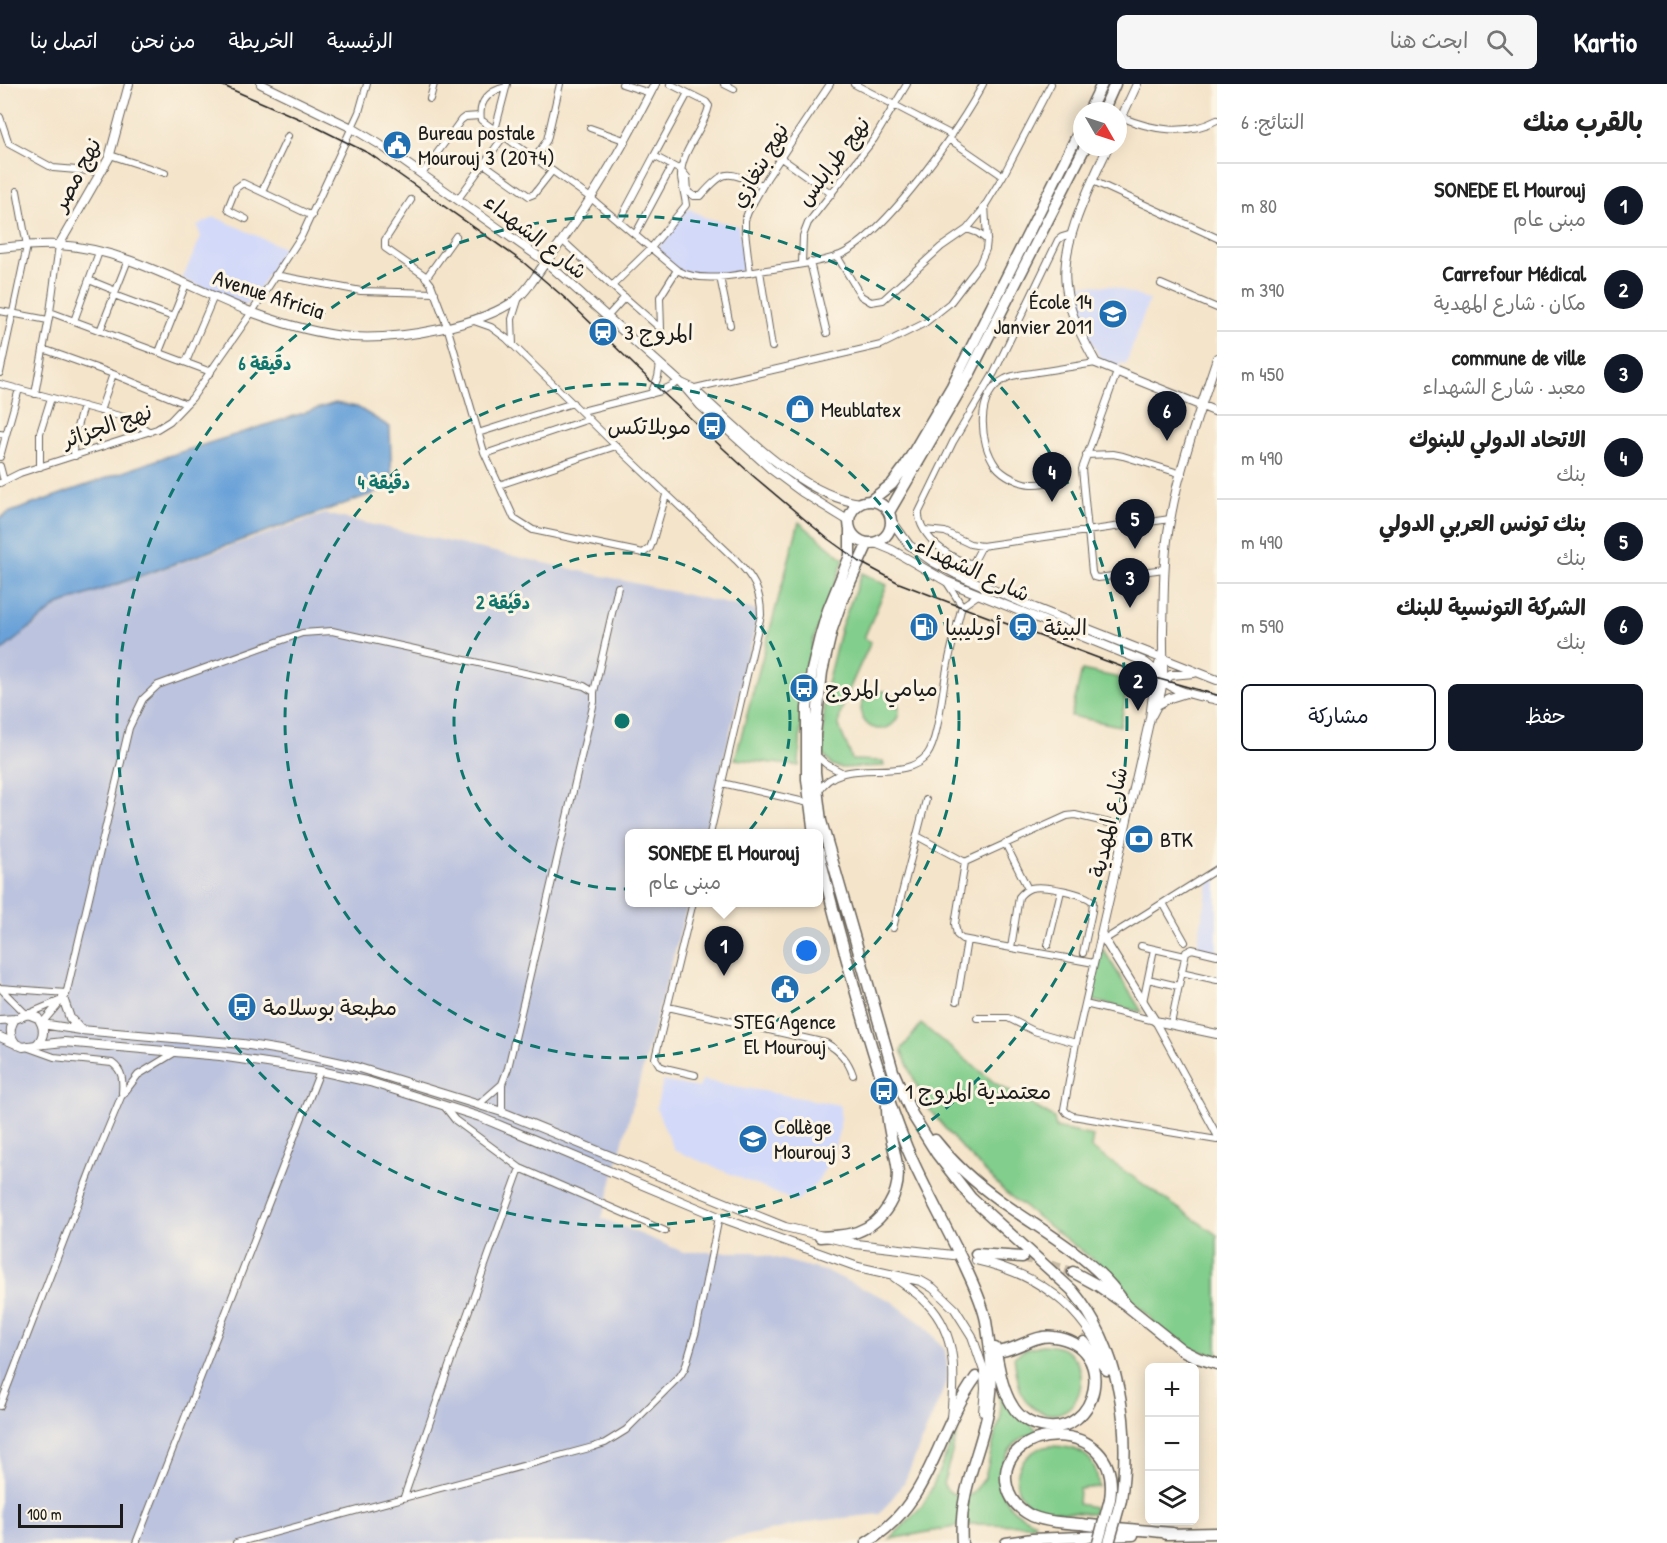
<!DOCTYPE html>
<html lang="ar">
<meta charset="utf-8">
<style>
body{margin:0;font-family:"Patrick Hand","Playpen Sans Arabic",sans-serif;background:#f6f6f6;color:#222;direction:rtl}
.controls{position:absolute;right:18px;bottom:18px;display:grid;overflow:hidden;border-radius:9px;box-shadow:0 3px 15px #0003}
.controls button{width:54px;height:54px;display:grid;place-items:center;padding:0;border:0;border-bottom:2px solid #e0e0e0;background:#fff;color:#222;font:30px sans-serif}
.compass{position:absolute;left:1073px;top:18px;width:54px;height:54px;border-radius:50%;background:#fff;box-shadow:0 3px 15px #0003;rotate:129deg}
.scale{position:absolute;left:18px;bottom:15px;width:105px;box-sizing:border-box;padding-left:6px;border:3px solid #1c1c1c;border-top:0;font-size:16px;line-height:21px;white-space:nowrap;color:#1c1c1c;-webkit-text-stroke:4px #fcf5e5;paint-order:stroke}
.you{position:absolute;left:807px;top:867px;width:21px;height:21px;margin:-15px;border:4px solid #fff;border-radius:50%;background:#1a73e8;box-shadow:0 0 0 9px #1a73e833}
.badge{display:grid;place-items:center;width:39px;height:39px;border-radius:50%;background:#111827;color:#fff;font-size:20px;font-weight:700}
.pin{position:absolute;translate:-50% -50px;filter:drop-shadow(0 2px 3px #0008)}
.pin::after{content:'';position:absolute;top:32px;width:21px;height:18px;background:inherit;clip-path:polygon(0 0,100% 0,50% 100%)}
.popup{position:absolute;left:625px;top:745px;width:198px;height:78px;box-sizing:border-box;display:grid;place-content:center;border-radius:9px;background:#fff;filter:drop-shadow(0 2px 4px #0005);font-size:20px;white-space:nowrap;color:#767676}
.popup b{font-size:22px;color:#222}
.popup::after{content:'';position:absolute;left:50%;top:100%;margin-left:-12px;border:12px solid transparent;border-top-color:#fff}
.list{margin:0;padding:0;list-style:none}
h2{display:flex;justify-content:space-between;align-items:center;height:78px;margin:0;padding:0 24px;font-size:26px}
h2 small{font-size:20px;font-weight:400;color:#767676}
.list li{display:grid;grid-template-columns:39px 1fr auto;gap:18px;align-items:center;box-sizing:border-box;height:84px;padding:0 24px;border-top:2px solid #e0e0e0}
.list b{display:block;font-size:22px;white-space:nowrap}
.list p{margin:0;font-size:20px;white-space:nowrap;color:#767676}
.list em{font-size:20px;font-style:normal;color:#767676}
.actions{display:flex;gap:12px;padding:18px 24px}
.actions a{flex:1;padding:14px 0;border:2px solid #111827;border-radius:9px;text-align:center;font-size:21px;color:#111827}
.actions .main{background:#111827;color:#fff}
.icon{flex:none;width:33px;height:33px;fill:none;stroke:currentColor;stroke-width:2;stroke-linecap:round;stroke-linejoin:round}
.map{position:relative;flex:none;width:1217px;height:1459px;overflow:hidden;direction:ltr}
header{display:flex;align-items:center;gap:36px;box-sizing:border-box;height:84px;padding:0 30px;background:#111827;color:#fff}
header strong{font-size:28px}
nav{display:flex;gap:33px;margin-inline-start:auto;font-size:21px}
.search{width:420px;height:54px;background:#f6f6f6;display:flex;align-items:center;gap:15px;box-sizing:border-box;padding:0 21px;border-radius:9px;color:#767676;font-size:22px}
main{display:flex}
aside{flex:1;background:#fff}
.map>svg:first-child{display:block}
</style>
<header>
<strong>Kartio</strong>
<div class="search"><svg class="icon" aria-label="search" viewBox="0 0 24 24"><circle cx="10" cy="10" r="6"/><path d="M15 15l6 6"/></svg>ابحث هنا</div>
<nav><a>الرئيسية</a><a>الخريطة</a><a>من نحن</a><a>اتصل بنا</a></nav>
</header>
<main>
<aside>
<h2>بالقرب منك<small>النتائج: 6</small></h2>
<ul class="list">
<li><span class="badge">1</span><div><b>SONEDE El Mourouj</b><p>مبنى عام</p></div><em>80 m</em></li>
<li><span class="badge">2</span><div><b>Carrefour Médical</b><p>مكان · شارع المهدية</p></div><em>390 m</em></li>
<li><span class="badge">3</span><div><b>commune de ville</b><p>معبد · شارع الشهداء</p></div><em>450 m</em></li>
<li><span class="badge">4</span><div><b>الاتحاد الدولي للبنوك</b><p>بنك</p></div><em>490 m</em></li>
<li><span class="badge">5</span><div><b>بنك تونس العربي الدولي</b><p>بنك</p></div><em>490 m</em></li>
<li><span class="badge">6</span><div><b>الشركة التونسية للبنك</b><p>بنك</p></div><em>590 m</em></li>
</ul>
<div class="actions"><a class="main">حفظ</a><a>مشاركة</a></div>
</aside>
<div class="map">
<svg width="1217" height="1459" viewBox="0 0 1217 1459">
<rect width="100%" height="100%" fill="#fcf5e5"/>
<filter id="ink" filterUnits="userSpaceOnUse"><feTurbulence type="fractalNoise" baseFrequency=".0167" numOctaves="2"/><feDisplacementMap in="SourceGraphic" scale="12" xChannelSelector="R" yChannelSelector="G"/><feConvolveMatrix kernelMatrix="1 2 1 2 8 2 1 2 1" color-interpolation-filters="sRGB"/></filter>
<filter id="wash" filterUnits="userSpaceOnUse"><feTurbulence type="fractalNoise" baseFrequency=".008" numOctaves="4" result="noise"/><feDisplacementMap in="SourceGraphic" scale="24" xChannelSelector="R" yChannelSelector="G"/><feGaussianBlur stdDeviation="1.35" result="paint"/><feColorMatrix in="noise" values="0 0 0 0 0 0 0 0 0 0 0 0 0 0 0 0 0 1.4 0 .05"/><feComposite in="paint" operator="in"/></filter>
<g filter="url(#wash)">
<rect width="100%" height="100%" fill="#f4e4ca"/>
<path fill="#d2d9f9" d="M688,124L706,134L738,142L745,181L740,188L705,192L679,187L655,167Z
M215,133L284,164L252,216L246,221L182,195L201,153L197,142Z
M1073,200L1112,202L1149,216L1126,280L1121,279L1119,284L1100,275L1086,245Z
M1211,790L1217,791V869L1196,865Z
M702,996L840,1021V1044L831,1074L816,1100L796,1118L674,1066L656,1024L663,997L699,1004Z"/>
<path fill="#bcc3de" d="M325,430L759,527L706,749L630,750V818L688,819L602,1134L683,1168H753L828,1188L891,1217L925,1242L945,1266L948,1289L944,1304L904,1399L880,1430L815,1437L712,1459H0V568L35,541L58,521Z"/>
<path fill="#82ce8c" stroke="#4f7554" stroke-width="1.5" d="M799,438L844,475L813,557L802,616L799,682L735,675Z
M862,489L887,501L864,554L871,558C864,573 837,626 839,641C842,653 849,663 852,676L883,677L884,682L841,684L832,681L823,670L824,611L841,543Z
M1082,586L1129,596L1120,642L1071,632Z
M861 626a19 19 0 1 1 38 0a19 19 0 1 1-38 0Z
M1103,865L1142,928L1095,917L1091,911Z
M921,940L995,999L1054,1034L1056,1044L1093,1052L1091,1064L1217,1151V1272L1184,1262L1157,1243L1149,1232L1118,1204L1096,1178L1006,1109L958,1060L925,1020L901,966Z
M1042,1261C1103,1261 1085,1344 1041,1328C1033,1325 1025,1318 1022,1310C1017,1299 1016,1285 1014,1273L1026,1265Z
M1002,1308L1035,1345L1042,1348C1036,1349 1029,1350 1024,1353C1001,1367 992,1401 1011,1423C1017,1430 1026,1434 1035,1438L1033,1441L971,1440L890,1455L922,1422L930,1408L962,1334L943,1400C950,1412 958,1412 971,1411L985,1394L996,1347L1001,1336L999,1309Z
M1050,1362C1078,1362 1098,1371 1098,1403L1079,1405L1078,1420L1094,1423L1093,1430C1076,1428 1048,1429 1033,1422C1002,1406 1019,1365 1050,1362Z"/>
<path fill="#69a1d8" stroke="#425e7a" stroke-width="1.5" d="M335,319L357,323L390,343L392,403L58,521L0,568V434L8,429L165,373Z"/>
</g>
<g filter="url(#ink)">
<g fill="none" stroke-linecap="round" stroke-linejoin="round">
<path stroke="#c9bca7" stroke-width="10" stroke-dasharray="10 5" stroke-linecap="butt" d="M1022,1173L1073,1188"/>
<g stroke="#686259" stroke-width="8">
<path id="street" d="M507,0L495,46L592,115L677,186C699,199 731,192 754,188C781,183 810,181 835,173C881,158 961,43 983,0
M622,0L650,9
M724,0L734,5
M854,0L952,51
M430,15L434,0
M0,33L9,60L53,84L101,88
M1121,33C1151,46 1187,52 1217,36
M590,44L624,56
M495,46L481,36C478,17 489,7 506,3
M949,55L1003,92
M110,71L165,89
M654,72L688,9
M535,74L547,56L560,0
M781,74L832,110
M484,80L529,112L534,110L552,87
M422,90L461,36L465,33L480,32
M1093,97L1217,154
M262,107L288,52
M458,115L504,52
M411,116L385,156V164L424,191L431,200L447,242L484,368L514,434L533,446L643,469L650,464L652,459L666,411
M246,135L230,127L228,124L236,104L243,99L312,132
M619,138L654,72L682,87L687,93L688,108L694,112H701C728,81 727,90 763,101
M967,145L978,149L987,156
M635,151L672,82
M563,157L612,202L651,164L686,121C685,112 682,102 681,93C680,67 704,46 709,22L706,18L670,0
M837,172L861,212L871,218L883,216L941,163L967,145L981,128L1003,92L1051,0
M810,178L827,249
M802,180L803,152L808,139L874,55L907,0
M760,187L772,263
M750,189L745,147V136L748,128L767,94L830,0
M275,191L361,207L435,209
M720,193L730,241
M426,194L456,152
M89,196L116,207
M1161,200L1217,224
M612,202L661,245L660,213L677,186
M114,211L173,233
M0,227L48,236
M50,228L211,288
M607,233L625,213
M74,237L99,168
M474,237L491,243L506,254L616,362L736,476C753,493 761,506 761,531L710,750
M100,247L128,176
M513,261L512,235L519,213
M43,265L113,290L186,320
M159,268L186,200
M186,278L214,212
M1117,288L1082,385L1092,488L1094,493L1098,494L1164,485
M0,289L27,162L17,107
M0,300L127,334L150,348
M691,305L881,261L925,239L950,219L979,181L986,165L987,156L985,121
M35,310L50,228L59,161
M651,310L658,293L660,280
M100,327L113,290
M582,327L661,307L679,298
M478,349L573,319
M0,350L6,351L0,373
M6,351L19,305
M485,370L589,335
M1086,371L1113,370L1123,372L1182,390
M75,372L72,360L83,322
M0,382L4,397
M40,383V349L51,314
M1064,394C1054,397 1043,401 1032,400C1020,400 1003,391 996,382C979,359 975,310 1005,295C1012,291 1023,290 1032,289C1053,286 1074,282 1096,279
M0,399L20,389L157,345L170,337L192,314L252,228L302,151L359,28L367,0
M499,401L616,362
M925,446L945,448L970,460L982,462L1170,435
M982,462L973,479C952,479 917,450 919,428L953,358L994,289L1058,156L1062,153L1072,150
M946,497L962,522
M594,608L618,503
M815,670L826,680L841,688
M722,699L809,719
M818,708C842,668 902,702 927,671C938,657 942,609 946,590C950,567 956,545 962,522L978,511
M917,752L965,778
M1005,759L1028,805
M693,818L655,974L660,982L665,984L695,991
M1163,819L1185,858
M893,844L926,716
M1101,850L1076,959L1064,1025L1067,1029L1073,1032L1217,1056
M1104,856L1217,785
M1048,861L1061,807
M1141,862L1185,872
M1011,864L1019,813C1022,809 1026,806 1031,804C1043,801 1085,809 1093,818L1092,827L1083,869
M1094,879L962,855L957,851L955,840L965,778L1067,732L1075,731L1126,743
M1181,888L1217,896
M1148,895L1178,902
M0,904L66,909
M0,904L26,930
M957,917L967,856
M1143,918L1154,865
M1085,920L1155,937L1217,1051
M668,923L826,959C840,967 848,976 853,991
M28,930L59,917
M977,934H1008L1034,947L1076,959
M42,939L66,911L129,644L143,615L158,601L302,549L332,547L584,602L594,608V618L508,984L502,1000L478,1021
M1171,940L1186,868L1192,865L1217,871
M29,964L54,973L112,979C123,987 123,996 122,1009
M502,1001V1028
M444,1022L455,1036L520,1084L665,1147
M0,1322L94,1078L121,1013L138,991L174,969
M404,1413L456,1262L520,1084
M136,1459L320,987
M236,1459L593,1363L605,1359L626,1346L680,1292L685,1284L696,1247L719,1133"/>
</g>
<g stroke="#686259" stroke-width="10">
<path id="secondary" d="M261,0L352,44L379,60L546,178L681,299L700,321L771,385L802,408L849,437
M1118,41L1137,0
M1108,63C1090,102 1060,159 1066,202C1069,230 1083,255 1096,279L1217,328
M59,161L109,74L129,0
M0,164C19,162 40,160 59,161C127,165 189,204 251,228C283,240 319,250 352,253C397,256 483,242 518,214C529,205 537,189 546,178C589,123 623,62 655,0
M681,299L692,304C737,343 801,413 861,419
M891,436L909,461L933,478L956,490L1035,524L1217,596
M875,459L892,466L946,497L1143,577C1153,583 1156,589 1164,597C1176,609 1201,612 1217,616
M1163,567L1155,594L1150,634L1101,850L1155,937L1217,950
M1162,598L1171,591L1194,589
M1157,621L1170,614L1186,609
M1152,631C1168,604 1162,576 1163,546C1164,510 1163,473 1170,437C1179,383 1200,326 1217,274
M63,914L70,934L80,945
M0,936L15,935
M42,940L81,946L243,960L286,967L346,980L502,1028L785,1143L856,1160L953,1171
M0,953L23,963L36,961C45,953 45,944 38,934L28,930L15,935C9,944 9,952 17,961
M36,961L64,958L220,972L320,987L370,998L480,1033L719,1133L858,1183L921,1197L933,1204L955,1225L972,1252L984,1287L985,1305L983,1328
M976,1176C1035,1189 1085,1222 1106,1281
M894,1193C905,1201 918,1209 927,1219C958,1251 955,1293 951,1334"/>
</g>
<g stroke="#686259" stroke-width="13">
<path id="highway" d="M1089,27L1102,0
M1103,27L1115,0
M849 438a21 21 0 1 1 42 0a21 21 0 1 1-42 0Z
M870,417L892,400L904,384L952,302L1082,42
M889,428L970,289L1085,63
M868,459L842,516L832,545L822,588L815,650V688L821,737L893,987L912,1030L937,1070L971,1114L1072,1206C1121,1265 1131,1343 1121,1416
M814,750L807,695V624L812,586L820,553L828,526L850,472V445
M819,768C828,810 840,850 851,891C867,949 884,1008 907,1064C924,1104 946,1142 965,1182C973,1200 982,1217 986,1237C990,1263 994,1291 990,1318C982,1368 958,1404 962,1459
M935,1056C953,1079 974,1098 999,1116C1043,1148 1096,1174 1126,1221
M820,1153C832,1152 846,1152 857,1148C884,1138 902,1109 897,1081C894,1061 886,1042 887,1021
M976,1170L1022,1173
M1073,1188L1097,1201L1126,1221L1182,1266L1198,1274L1217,1280
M1084,1258L1107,1286
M995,1264C999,1283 1002,1305 1012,1321C1018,1332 1029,1340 1041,1342C1099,1355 1119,1261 1054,1253C1035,1250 1020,1264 1002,1267
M1110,1415C1123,1328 993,1339 1007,1402C1010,1416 1020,1426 1032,1432C1047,1438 1065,1439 1081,1440C1112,1444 1142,1446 1172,1449
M1166,1450L1217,1449
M866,1459C933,1418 934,1351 976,1293
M1006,1459L1032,1455L1133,1451"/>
</g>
<use href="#street" stroke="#fff" stroke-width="6"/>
<use href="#secondary" stroke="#fff" stroke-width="8"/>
<use href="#highway" stroke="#fff" stroke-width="10"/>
<path stroke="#1c1c1c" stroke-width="1.5" d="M219,0L302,36L370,70L523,178L566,215L661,307L752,391L828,455L860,478L899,499L951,519L1141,590L1217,611"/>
<g stroke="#686259" stroke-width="13" stroke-linecap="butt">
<path id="highway-bridge" d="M1098,1459L1110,1415
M1109,1459L1121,1416"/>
</g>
<use href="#highway-bridge" stroke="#fff" stroke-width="10"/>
</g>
</g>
<g fill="none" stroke="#0f766e" stroke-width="3" stroke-dasharray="10 8">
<circle cx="622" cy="637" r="168"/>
<circle cx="622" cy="637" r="337"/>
<circle cx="622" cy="637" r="505"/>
</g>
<defs>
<g id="civic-disc" transform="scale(1.5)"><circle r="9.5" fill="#1f6fb2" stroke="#fcf5e5"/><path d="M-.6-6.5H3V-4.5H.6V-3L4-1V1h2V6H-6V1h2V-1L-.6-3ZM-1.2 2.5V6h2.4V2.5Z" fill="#fff"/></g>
<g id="school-disc" transform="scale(1.5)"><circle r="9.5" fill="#1f6fb2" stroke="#fcf5e5"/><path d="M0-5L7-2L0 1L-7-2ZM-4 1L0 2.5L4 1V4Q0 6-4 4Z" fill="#fff"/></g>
<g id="station-disc" transform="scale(1.5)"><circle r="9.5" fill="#1f6fb2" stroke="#fcf5e5"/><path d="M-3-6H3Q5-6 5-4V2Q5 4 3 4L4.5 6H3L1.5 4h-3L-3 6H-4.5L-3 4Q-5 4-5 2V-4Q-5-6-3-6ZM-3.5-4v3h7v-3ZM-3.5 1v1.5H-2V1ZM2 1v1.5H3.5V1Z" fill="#fff"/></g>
<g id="shop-disc" transform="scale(1.5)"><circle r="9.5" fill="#1f6fb2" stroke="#fcf5e5"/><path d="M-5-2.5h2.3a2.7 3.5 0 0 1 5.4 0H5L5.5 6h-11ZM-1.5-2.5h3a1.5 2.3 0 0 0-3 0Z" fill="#fff"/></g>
<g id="bus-disc" transform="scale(1.5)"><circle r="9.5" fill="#1f6fb2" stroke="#fcf5e5"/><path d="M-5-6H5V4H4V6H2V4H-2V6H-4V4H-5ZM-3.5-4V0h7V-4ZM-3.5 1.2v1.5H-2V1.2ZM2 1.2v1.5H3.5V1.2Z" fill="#fff"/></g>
<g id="fuel-disc" transform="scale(1.5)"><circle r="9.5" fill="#1f6fb2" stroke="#fcf5e5"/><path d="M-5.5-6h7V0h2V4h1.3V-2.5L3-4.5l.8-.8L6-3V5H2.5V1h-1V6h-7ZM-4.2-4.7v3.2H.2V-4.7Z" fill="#fff"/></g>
<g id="bank-disc" transform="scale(1.5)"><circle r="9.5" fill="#1f6fb2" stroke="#fcf5e5"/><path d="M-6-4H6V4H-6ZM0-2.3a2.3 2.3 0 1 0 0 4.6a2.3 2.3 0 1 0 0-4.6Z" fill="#fff"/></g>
</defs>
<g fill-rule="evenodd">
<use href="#civic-disc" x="397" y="61"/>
<use href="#school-disc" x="1113" y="230"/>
<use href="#station-disc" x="603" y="248"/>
<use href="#shop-disc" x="800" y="325"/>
<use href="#bus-disc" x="712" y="342"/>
<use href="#fuel-disc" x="924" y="543"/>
<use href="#station-disc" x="1023" y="543"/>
<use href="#bus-disc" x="804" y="604"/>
<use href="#bank-disc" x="1139" y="755"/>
<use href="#civic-disc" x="785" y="905"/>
<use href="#bus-disc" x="242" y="923"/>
<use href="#bus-disc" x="884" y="1007"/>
<use href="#school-disc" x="753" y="1055"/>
</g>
<g text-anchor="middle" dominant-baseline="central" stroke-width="6" stroke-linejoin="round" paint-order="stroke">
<g font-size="22" fill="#1c1c1c" stroke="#fcf5e5" text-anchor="start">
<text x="418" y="48">Bureau postale<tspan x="418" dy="25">Mourouj 3 (2074)</tspan></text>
<text x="1092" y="217" text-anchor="end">École 14<tspan x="1092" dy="25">Janvier 2011</tspan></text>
<text x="624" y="248">المروج 3</text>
<text x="821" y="325">Meublatex</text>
<text x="691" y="342" text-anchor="end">موبلاتكس</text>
<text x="945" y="543">أويليبيا</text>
<text x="1044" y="543">البيئة</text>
<text x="825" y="604">ميامي المروج</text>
<text x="1160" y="755">BTK</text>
<text x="263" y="923">مطبعة بوسلامة</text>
<text x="785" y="937" text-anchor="middle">STEG Agence<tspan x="785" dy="25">El Mourouj</tspan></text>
<text x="905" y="1007">معتمدية المروج 1</text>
<text x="774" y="1042">Collège<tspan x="774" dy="25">Mourouj 3</tspan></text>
</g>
<g font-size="22" fill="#1c1c1c" stroke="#fcf5e5">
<text transform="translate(833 77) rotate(-53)">نهج طرابلس</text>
<text transform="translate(759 81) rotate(-60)">نهج بنغازي</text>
<text transform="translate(76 90) rotate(-62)">نهج مصر</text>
<text transform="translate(536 152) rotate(38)">شارع الشهداء</text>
<text transform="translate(269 210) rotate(18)">Avenue Africia</text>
<text transform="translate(107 341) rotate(-19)">نهج الجزائر</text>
<text transform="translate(973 485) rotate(25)">شارع الشهداء</text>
<text transform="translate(1108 738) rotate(-78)">شارع المهدية</text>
</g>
</g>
<circle cx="622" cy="637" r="9" fill="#0f766e" stroke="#fcf5e5" stroke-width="3"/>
<g font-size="18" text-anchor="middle" font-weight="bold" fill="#0f766e" stroke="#fcf5e5" stroke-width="6" stroke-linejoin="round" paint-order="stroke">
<text x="265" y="286">6 دقيقة</text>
<text x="384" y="405">4 دقيقة</text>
<text x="503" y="525">2 دقيقة</text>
</g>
</svg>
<div class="controls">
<button>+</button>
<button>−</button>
<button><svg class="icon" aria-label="layers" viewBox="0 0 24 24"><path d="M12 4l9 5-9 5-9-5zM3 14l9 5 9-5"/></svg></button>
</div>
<svg class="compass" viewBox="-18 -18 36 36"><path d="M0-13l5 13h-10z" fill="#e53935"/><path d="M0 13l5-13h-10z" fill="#767676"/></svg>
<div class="scale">100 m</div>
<div class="you"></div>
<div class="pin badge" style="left:724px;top:892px">1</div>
<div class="popup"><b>SONEDE El Mourouj</b>مبنى عام</div>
<div class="pin badge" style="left:1138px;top:627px">2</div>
<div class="pin badge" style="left:1130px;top:524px">3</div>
<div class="pin badge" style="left:1052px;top:418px">4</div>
<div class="pin badge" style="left:1135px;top:465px">5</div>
<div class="pin badge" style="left:1167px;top:357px">6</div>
</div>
</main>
